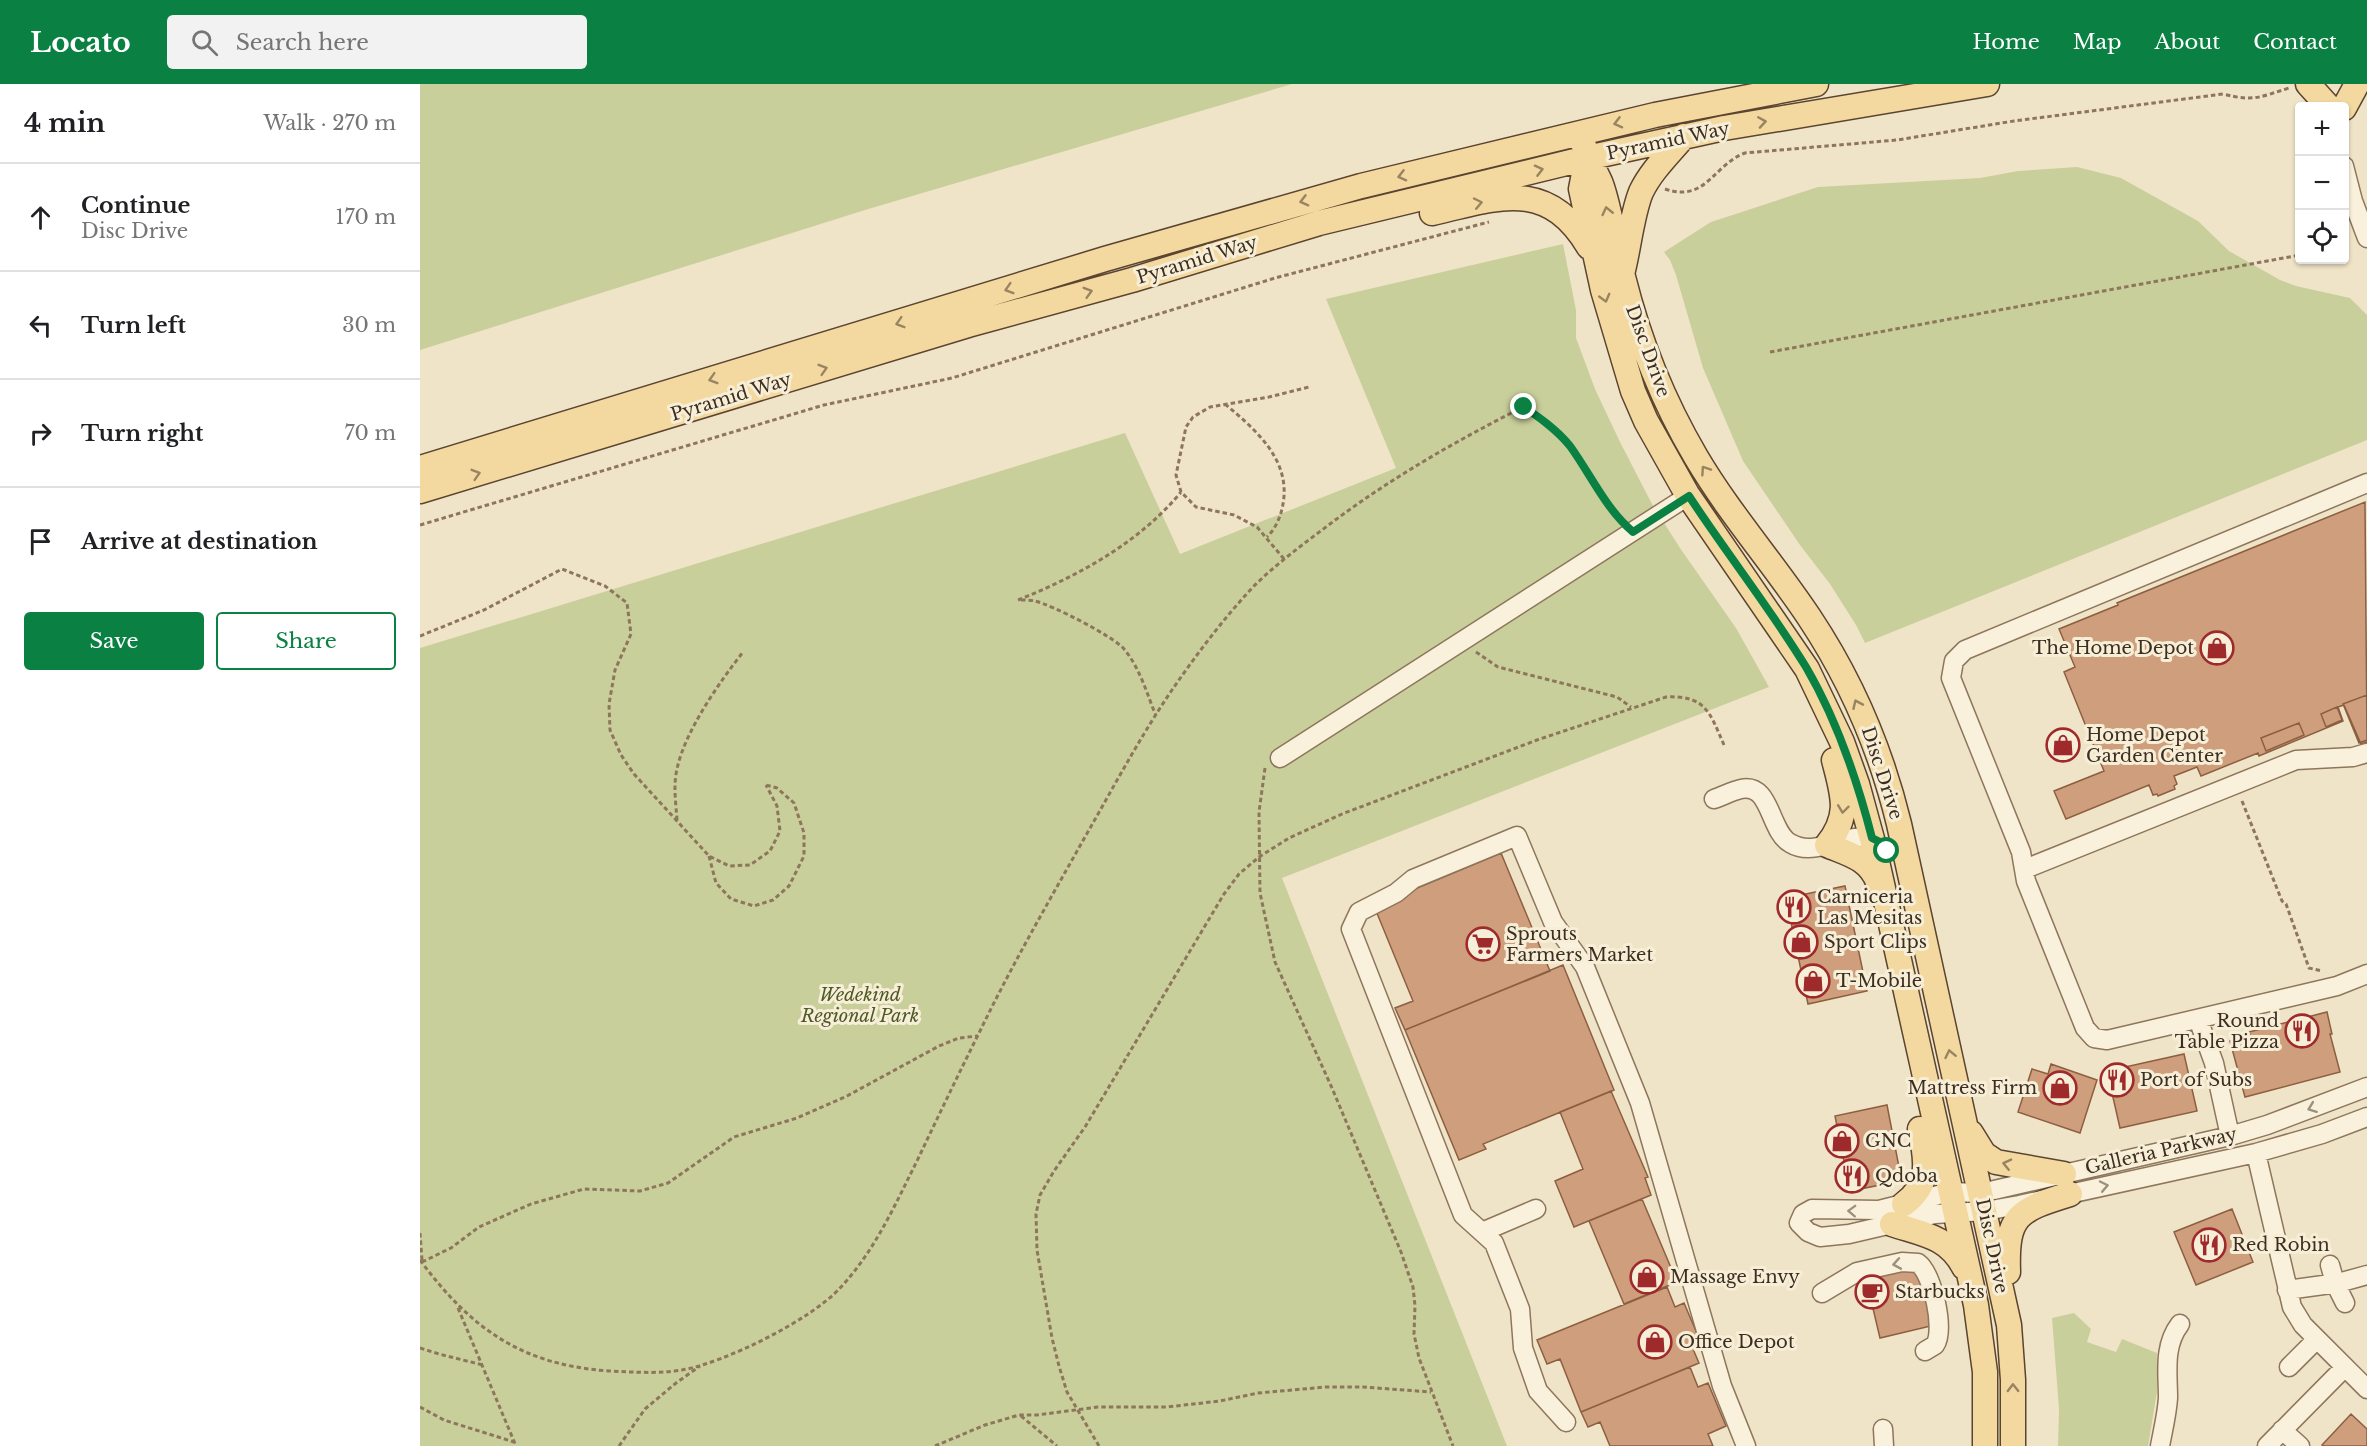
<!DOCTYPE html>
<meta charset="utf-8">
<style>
body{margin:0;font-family:"Libre Baskerville",serif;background:#f2f2f2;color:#202124}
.controls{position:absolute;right:18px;top:18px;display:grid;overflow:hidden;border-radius:6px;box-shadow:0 2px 4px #0004}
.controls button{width:54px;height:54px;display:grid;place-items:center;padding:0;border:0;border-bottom:2px solid #e0e0e0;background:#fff;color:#202124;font:30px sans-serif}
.stop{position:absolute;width:18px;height:18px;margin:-14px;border:4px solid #0b8043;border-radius:50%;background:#fff}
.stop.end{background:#0b8043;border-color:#fff;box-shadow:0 2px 6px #0008}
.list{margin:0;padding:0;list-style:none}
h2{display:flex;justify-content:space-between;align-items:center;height:78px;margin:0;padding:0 24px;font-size:26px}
h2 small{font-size:20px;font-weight:400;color:#757577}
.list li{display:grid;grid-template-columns:39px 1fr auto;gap:18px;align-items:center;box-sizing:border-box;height:108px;padding:0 24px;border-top:2px solid #e0e0e0}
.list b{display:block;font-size:22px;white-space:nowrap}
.list p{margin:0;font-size:20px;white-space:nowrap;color:#757577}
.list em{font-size:20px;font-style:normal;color:#757577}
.actions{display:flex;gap:12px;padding:18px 24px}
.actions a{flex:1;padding:14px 0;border:2px solid #0b8043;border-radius:6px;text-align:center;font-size:21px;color:#0b8043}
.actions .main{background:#0b8043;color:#fff}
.icon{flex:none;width:33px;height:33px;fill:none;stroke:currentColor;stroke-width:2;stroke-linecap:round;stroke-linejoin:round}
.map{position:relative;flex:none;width:1947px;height:1362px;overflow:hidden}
header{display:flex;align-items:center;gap:36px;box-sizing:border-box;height:84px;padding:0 30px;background:#0b8043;color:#fff}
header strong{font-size:28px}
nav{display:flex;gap:33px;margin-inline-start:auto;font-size:21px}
.search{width:420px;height:54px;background:#f2f2f2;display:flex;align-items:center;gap:15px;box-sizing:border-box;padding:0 21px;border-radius:6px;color:#757577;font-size:22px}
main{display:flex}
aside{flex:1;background:#fff}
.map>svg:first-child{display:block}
</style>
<header>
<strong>Locato</strong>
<div class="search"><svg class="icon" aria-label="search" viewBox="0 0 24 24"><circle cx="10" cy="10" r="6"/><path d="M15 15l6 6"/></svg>Search here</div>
<nav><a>Home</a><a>Map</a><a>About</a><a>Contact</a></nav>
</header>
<main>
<aside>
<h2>4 min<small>Walk · 270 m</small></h2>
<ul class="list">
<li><svg class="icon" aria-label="ahead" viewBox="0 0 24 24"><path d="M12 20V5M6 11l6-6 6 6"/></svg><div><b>Continue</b><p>Disc Drive</p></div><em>170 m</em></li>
<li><svg class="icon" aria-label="left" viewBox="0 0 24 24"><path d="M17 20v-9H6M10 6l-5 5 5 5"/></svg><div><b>Turn left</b></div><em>30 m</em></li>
<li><svg class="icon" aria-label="right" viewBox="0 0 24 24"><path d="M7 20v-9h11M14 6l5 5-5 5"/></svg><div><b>Turn right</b></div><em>70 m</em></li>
<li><svg class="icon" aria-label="arrive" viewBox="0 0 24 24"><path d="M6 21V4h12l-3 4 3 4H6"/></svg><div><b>Arrive at destination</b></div></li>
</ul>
<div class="actions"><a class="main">Save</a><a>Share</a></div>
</aside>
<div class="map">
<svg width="1947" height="1362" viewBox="0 0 1947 1362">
<rect width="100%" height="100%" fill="#f0e4c8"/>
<path fill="#c9cf9b" d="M0,0H872L445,126L0,266Z
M1657,83L1701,94L1778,137L1809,167L1860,196L1876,202L1930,214L1947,231V356L1445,559L1436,541L1410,500L1380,461L1323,377L1283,284L1256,191L1250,176L1244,168L1291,138L1398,103L1560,94L1598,87Z
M1143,160L1156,226V254L1175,305L1200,358L1232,420L1260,464L1316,544L1349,603L862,794L1087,1362H0V564L705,349L760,470L976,384L906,215Z
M1654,1229L1671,1245L1667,1258L1696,1268L1702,1255L1737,1269V1308L1728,1362H1638L1639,1325L1632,1234Z"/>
<path fill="#cf9f7d" stroke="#8d5f41" stroke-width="1.5" d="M1945,418L1947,658L1941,660L1924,621L1918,623L1923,637L1839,672L1838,669L1781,692L1777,683L1754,692L1757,700L1754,702L1755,705L1738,712L1737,710L1733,711L1729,701L1646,735L1634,707L1684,687L1644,588L1655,583L1639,545L1698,521L1697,519Z
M1947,611V656L1939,659L1923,620Z
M1917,623L1922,636L1906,643L1901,630Z
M1879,639L1884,651L1846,667L1841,654Z
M1081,769L1130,887L985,946L975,924L993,917L954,822Z
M1425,802L1447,907L1388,920L1366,814Z
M1143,881L1194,1006L1063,1060L1066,1065L1039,1076L985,946Z
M1907,928L1912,950H1910L1920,988L1825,1013L1810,957L1830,951L1829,948Z
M1764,970L1777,1027L1700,1044L1687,987Z
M1631,980L1677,996L1660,1049L1598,1028L1612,985L1628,990Z
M1191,1007L1228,1093L1225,1094L1231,1111L1154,1143L1135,1097L1163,1085L1140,1028Z
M1467,1021L1479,1083L1475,1098L1430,1107L1415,1032Z
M1222,1115L1257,1198L1204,1220L1169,1137Z
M1812,1125L1833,1178L1776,1201L1754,1148Z
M1493,1183L1501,1186L1515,1241L1460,1254L1446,1195Z
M1247,1203L1255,1223L1264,1219L1279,1254L1270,1258L1279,1279L1161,1328L1140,1275L1127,1280L1117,1256Z
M1270,1283L1278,1303L1288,1299L1306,1342L1288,1350L1293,1362H1190L1180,1338L1168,1343L1161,1328Z
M1931,1330L1947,1345V1362H1904L1902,1361Z"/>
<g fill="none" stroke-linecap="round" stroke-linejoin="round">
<g stroke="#8d765c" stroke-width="21">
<path id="minor" d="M1924,82L1933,117L1947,154
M1947,399L1545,566L1534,577L1531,594L1601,768L1606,797L1665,944L1674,954L1687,956L1917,902L1947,890
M860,674L1268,412
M1294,715C1303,712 1312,707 1321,705C1351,698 1349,747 1370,759C1396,775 1424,747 1452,755
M1605,785L1876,676L1933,673L1947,669
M1778,935L1794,979L1810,1052
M1947,1003L1847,1041L1810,1052L1561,1109L1530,1108L1459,1126L1392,1125L1383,1130L1379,1139L1388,1148L1400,1153L1429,1150L1515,1130L1565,1127L1599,1121L1836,1069L1902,1050L1947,1033
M1836,1069L1872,1223L1883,1241L1947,1305
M1062,1148L1116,1125
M1910,1181L1915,1199L1925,1219
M1867,1206L1918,1199L1947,1191
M1402,1209L1437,1188L1482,1178L1498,1179C1513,1190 1525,1246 1515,1261L1505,1267
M1869,1283L1897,1255
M1146,1338L1118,1307L1103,1264L1100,1225L1074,1159L1043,1131L931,845L939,828L976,809L993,795L1097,752L1133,838L1165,883L1220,1019L1302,1302L1326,1362
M1463,1345L1464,1362
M1862,1346L1880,1362
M1740,1362C1743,1346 1747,1330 1748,1314C1748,1289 1743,1262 1760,1240
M1847,1362L1925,1283"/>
</g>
<g stroke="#5b4430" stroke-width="27">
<path id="major" d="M1888,0L1908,22
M1924,24L1937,0
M1163,59C1167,74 1175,86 1181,100C1191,128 1195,164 1203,193C1219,257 1243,317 1276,373C1309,429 1353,479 1389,533C1431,596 1461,666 1479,740L1589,1241L1593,1296V1362
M1167,74L1161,105L1183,206L1213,307L1226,337L1267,410L1387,585L1422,658L1437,700L1452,755L1556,1221L1565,1288V1362
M1012,129C1077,114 1127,93 1169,163
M1203,186C1209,162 1212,130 1221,108C1231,87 1249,70 1264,52
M0,384L685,175L941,102L1235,31L1396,0
M0,407L548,241L712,196L899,139L1167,74L1304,44L1567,0
M1414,676C1423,711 1431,731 1407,761C1428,770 1449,774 1458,798
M1551,1049L1564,1070L1576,1078L1644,1090
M1484,1120C1511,1100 1507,1076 1500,1045
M1472,1140C1502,1150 1528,1152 1544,1183
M1588,1188C1586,1131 1598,1126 1650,1110"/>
</g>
<path stroke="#8d765c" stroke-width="3" stroke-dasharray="4.5 3" stroke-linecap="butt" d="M1245,105C1286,119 1293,81 1325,69L1477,56L1594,37L1803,10C1834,18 1840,13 1869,4
M1350,268L1880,171
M805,320C836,346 871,376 863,420C861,432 856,444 847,453
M0,441L404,321L532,294L855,194L1069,138
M864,475L837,443L814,431L776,423L761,408L756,391L766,343L773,333L790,323L849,313L889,303
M598,516C658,492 719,459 761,408
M601,516C606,516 611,516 615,517C632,521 693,552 704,565C720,584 727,610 736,632
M0,552L64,526L142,485L185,502L207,519L211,550L195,586L189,620L190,646L201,671L214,690L289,772L309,782L330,781L350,767L360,747L357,722L346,701
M1056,568L1078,583L1197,613L1211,623
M845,684L839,728L840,809L855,878L912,1004L981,1168L993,1203L995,1222L994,1250L999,1274L1033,1362
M1822,717L1862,817L1866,820L1889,884L1902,887
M257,736C256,720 253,702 257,685C265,647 299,599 323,568
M289,772L296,799L311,815L334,822L353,816L369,802L384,772V749L374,719L357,704L346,701
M0,1149L2,1176
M0,1176C51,1245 102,1281 189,1287C214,1288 238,1290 262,1286C304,1279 391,1236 420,1204C454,1168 474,1123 496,1079C517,1035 538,991 560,947C592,881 629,817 665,753C693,704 720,653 752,606C776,571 804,534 833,503C854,482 878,464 902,446C966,397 1032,359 1103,323C1120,334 1137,346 1150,362C1167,386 1179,414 1200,436
M2,1178L31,1164L59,1143L111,1120L164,1105L220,1107L248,1099L314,1053L377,1034L427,1012L519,962L539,954L558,952
M38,1224L96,1362
M0,1264L19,1270L63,1281
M0,1323L24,1336L94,1358
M601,1332L637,1362
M199,1362L225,1325L256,1299L280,1282
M515,1362L565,1341L599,1331H617L678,1323H747L800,1317L838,1309L906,1303H943L1011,1308
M679,1362L647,1308L639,1282L632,1254L617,1166L616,1130L620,1111L634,1087L665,1043L804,810L819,790L839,773L869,754L922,730L1117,656L1246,613C1286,611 1290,629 1304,661"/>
<use href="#minor" stroke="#faf1dc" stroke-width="18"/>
<use href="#major" stroke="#f3d9a0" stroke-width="24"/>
</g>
<defs><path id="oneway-chevron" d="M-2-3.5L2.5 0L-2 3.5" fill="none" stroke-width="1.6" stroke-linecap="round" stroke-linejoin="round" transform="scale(1.5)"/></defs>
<g stroke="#988460">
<use href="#oneway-chevron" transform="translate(1342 38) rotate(-9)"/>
<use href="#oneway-chevron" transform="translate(1198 39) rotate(166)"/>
<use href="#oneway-chevron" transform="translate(1119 86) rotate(-14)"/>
<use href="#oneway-chevron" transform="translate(982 92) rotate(166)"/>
<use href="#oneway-chevron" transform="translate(884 117) rotate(165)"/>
<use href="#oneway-chevron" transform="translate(1058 119) rotate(-12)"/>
<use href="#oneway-chevron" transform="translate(1187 127) rotate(-103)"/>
<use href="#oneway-chevron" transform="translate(589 205) rotate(163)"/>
<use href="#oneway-chevron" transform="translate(668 208) rotate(-16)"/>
<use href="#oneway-chevron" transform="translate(1185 214) rotate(75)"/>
<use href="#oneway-chevron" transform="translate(480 239) rotate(163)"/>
<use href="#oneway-chevron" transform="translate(403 285) rotate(-17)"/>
<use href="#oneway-chevron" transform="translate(293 295) rotate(163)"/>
<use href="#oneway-chevron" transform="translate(1285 386) rotate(-124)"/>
<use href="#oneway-chevron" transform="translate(56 390) rotate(-17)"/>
<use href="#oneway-chevron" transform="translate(1437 620) rotate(-114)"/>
<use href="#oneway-chevron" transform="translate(1423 725) rotate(97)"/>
<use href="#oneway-chevron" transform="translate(1530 970) rotate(-102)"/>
<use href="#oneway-chevron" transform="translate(1587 1080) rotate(-167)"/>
<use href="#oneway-chevron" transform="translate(1593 1304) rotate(-91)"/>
</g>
<g stroke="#9c907e">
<use href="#oneway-chevron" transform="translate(1892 1024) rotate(159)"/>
<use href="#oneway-chevron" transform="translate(1684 1102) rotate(-12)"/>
<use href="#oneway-chevron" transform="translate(1432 1127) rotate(-178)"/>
<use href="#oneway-chevron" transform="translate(1477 1180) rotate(170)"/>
</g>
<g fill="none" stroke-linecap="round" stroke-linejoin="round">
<path stroke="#0b8043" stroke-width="8" d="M1104,323C1120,334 1137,346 1150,362C1171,391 1185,424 1213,448L1269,412C1307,470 1350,524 1386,583C1417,636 1437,695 1452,754L1460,758L1467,767"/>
</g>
<defs>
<g id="shop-ring" transform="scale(1.725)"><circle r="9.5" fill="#f7eed8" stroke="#9e2a2b" stroke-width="1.5"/><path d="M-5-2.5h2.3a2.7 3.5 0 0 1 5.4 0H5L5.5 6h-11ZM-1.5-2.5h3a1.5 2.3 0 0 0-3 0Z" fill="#9e2a2b"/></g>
<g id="restaurant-ring" transform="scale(1.725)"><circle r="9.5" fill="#f7eed8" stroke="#9e2a2b" stroke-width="1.5"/><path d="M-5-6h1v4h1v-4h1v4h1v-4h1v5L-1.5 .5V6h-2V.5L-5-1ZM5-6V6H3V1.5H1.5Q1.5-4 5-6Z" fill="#9e2a2b"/></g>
<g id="supermarket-ring" transform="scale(1.725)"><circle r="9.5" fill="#f7eed8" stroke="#9e2a2b" stroke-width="1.5"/><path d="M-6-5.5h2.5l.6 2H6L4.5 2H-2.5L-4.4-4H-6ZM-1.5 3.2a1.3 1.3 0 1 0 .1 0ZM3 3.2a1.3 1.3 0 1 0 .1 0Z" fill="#9e2a2b"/></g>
<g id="cafe-ring" transform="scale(1.725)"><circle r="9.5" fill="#f7eed8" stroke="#9e2a2b" stroke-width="1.5"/><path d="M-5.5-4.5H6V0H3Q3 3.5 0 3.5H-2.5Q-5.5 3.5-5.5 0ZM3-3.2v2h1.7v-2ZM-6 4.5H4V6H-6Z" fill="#9e2a2b"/></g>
</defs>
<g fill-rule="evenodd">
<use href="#shop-ring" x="1797" y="564"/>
<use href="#shop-ring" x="1643" y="661"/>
<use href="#restaurant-ring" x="1374" y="823"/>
<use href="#shop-ring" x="1381" y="858"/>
<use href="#supermarket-ring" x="1063" y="860"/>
<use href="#shop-ring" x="1393" y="897"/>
<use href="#restaurant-ring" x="1882" y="947"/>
<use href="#restaurant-ring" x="1697" y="996"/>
<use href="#shop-ring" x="1640" y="1004"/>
<use href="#shop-ring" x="1422" y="1057"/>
<use href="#restaurant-ring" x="1432" y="1092"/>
<use href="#restaurant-ring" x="1789" y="1161"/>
<use href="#shop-ring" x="1227" y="1193"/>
<use href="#cafe-ring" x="1452" y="1208"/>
<use href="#shop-ring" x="1235" y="1258"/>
</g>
<g text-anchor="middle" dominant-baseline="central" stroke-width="6" stroke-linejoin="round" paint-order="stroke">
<g font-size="18" fill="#3d2e20" stroke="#f7eed8">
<text transform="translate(1248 57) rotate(-12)">Pyramid Way</text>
<text transform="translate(777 176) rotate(-17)">Pyramid Way</text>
<text transform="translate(1228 267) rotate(70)">Disc Drive</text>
<text transform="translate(311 313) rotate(-17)">Pyramid Way</text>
<text transform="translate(1462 689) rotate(72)">Disc Drive</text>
<text transform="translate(1741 1067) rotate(-13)">Galleria Parkway</text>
<text transform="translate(1572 1162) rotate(78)">Disc Drive</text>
</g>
<g font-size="18" fill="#3d2e20" stroke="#f7eed8" text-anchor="start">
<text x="1774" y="564" text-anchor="end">The Home Depot</text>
<text x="1666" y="651">Home Depot<tspan x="1666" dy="21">Garden Center</tspan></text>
<text x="1397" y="813">Carniceria<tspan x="1397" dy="21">Las Mesitas</tspan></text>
<text x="1086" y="850">Sprouts<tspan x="1086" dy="21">Farmers Market</tspan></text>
<text x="1404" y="858">Sport Clips</text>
<text x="1416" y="897">T-Mobile</text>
<text x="1859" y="937" text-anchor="end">Round<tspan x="1859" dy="21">Table Pizza</tspan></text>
<text x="1720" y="996">Port of Subs</text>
<text x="1617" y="1004" text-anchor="end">Mattress Firm</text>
<text x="1445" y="1057">GNC</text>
<text x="1455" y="1092">Qdoba</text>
<text x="1812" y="1161">Red Robin</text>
<text x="1250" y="1193">Massage Envy</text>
<text x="1475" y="1208">Starbucks</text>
<text x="1258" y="1258">Office Depot</text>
</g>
<g font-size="18" font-style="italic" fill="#4d5a26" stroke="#f7eed8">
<text x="440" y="911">Wedekind<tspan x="440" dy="21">Regional Park</tspan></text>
</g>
</g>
</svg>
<div class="controls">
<button>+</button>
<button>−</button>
<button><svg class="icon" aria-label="locate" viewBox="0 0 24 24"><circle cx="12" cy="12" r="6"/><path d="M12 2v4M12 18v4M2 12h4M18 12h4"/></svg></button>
</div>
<div class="stop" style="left:1467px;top:767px"></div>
<div class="stop end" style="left:1104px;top:323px"></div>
</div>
</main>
